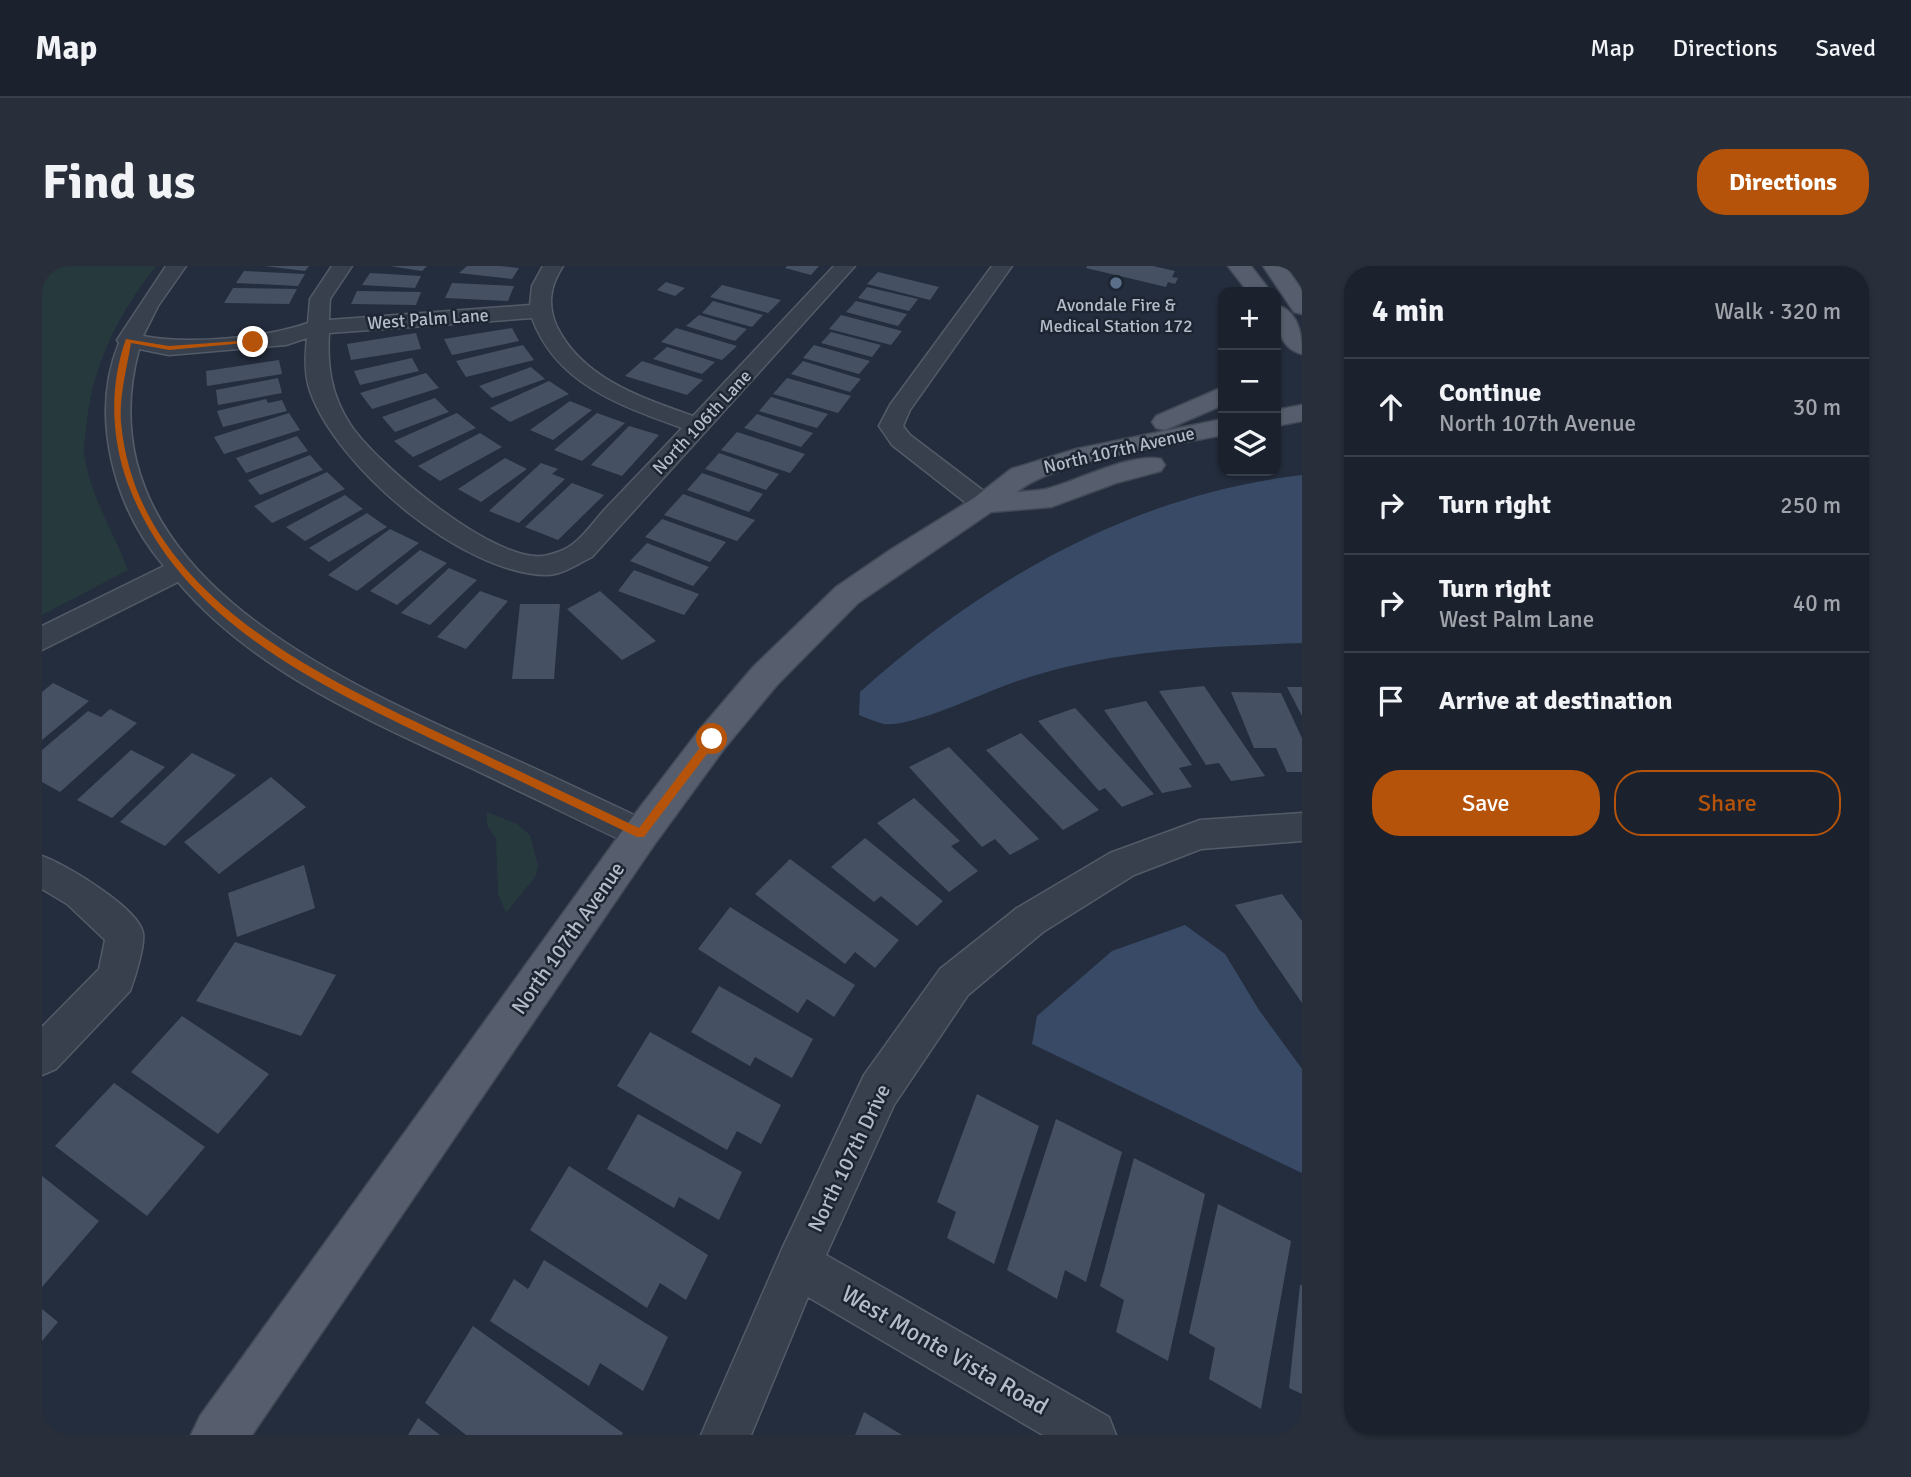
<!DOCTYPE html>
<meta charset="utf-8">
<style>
body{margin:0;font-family:Signika,sans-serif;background:#282f3a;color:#f1f3f6}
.controls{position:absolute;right:21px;top:21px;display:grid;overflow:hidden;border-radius:14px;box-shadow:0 2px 5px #0004}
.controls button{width:63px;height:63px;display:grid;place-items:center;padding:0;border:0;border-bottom:2px solid #393f4a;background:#1b222e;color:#f1f3f6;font:35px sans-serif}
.stop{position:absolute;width:21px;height:21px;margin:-16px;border:5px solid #b45309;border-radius:50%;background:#fff}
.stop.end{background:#b45309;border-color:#fff;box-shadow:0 2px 7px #0008}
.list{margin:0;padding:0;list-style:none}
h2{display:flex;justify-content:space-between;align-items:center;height:91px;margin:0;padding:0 28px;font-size:30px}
h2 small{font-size:23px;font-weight:400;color:#a0a4aa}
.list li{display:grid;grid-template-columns:46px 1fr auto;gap:21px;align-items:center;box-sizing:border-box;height:98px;padding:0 28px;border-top:2px solid #393f4a}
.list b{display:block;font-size:26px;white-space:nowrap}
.list p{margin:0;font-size:23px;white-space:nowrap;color:#a0a4aa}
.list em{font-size:23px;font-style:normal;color:#a0a4aa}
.actions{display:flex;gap:14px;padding:21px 28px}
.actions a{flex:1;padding:16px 0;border:2px solid #b45309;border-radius:28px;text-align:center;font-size:24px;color:#b45309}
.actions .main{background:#b45309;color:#fff}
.icon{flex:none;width:38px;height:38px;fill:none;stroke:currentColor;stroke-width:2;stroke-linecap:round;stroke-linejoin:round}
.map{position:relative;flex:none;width:1260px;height:1169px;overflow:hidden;border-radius:28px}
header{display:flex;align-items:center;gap:42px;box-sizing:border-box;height:98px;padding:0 35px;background:#1b222e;border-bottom:2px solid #393f4a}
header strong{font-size:33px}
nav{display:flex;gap:38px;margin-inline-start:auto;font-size:24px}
.intro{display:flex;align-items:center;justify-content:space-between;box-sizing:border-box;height:168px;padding:0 42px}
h1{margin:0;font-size:49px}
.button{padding:18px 32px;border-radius:28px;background:#b45309;color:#fff;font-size:24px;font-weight:700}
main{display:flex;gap:42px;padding:0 42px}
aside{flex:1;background:#1b222e;border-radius:28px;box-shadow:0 2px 5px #0004}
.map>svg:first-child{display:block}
</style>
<header>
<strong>Map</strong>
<nav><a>Map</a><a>Directions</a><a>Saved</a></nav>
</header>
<div class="intro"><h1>Find us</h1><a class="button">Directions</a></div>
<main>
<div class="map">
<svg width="1260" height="1169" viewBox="0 0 1260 1169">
<rect width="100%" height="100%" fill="#242d3d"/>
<path fill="#263a3e" d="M0,0H114C78,46 51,96 45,156C44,166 41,178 42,188C48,229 71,265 86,304L0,349Z
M445,546L475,558L488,569L496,600L493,611L464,647L456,627L454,573L445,559Z"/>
<path fill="#394a66" d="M1260,209V377C1157,381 1051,384 954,423C931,432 865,462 842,458C834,456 825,452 817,449L818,426C941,315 1092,228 1260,209Z
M1143,659L1183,688L1217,744L1260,803V907L990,778L995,750L1070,685Z"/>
<path fill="#455062" d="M222,0H267L263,5Z
M348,0H385L380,5Z
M425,0H458L477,2L470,13L417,7Z
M745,0H777L769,9L743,2Z
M1045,0H1111L1133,5L1130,11L1136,12L1133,18L1126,16L1124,21L1044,2Z
M202,5L263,8L256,20L194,17Z
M836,6L897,21L888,34L825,18Z
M328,7L379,10L373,22L320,19Z
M624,16L643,22L633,30L615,24Z
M410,17L472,20L466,35L403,32Z
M680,19L739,34L726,47L668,31Z
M825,21L876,33L867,45L816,32Z
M191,22L255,23L247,38L182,37Z
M315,25L379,26L374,39L309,38Z
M671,35L721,49L710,61L660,47Z
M814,35L865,48L856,60L804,46Z
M657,49L705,63L693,75L644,60Z
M799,49L860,65L849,79L787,63Z
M470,62L477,75L410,89L402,73Z
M634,62L695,80L680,94L619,76Z
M789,66L839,79L830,91L779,77Z
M374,67L379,83L309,94L305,78Z
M481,79L492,94L424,111L414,95Z
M772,79L828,95L817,108L761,92Z
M625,81L673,96L660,108L611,93Z
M370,92L377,105L318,119L312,105Z
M237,94L240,108L165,120L164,105Z
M600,95L661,114L645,129L583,110Z
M761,95L819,113L808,126L749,108Z
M489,101L503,113L450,132L437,120Z
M384,107L397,122L330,143L318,127Z
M236,112L240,127L176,139L174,124Z
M745,112L809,130L796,147L731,128Z
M507,115L527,128L468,156L448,142Z
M729,131L786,148L775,162L717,145Z
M393,132L407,146L353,166L340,151Z
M224,133L226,137L240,134L245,145L181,161L175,145Z
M528,135L550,144L511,174L488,164Z
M247,147L258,164L182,188L172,171Z
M415,147L434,162L371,191L352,175Z
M555,147L583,157L540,195L512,184Z
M715,148L771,167L759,181L702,162Z
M587,160L617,169L580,210L549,199Z
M695,166L763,188L748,207L679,184Z
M438,167L460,181L398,215L376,200Z
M255,170L266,185L204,207L194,192Z
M677,187L737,208L724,224L663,203Z
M268,189L281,204L218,229L206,214Z
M463,192L485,203L439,236L416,223Z
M499,197L516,203L510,208L523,213L477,257L447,245Z
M285,206L303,223L230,257L212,240Z
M660,207L721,228L707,246L645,224Z
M530,217L562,229L516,274L483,261Z
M641,228L713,254L695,275L622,249Z
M303,229L321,243L263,275L244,261Z
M325,247L345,261L287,296L267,282Z
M620,253L684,276L668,296L603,271Z
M348,263L377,277L315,325L286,309Z
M605,277L667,301L651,320L588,295Z
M378,284L405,297L355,339L328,325Z
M407,302L435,314L388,359L359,347Z
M592,304L657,328L642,349L576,325Z
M438,325L466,335L424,383L395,371Z
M558,325L614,375L580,394L525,343Z
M478,338H518L512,413H470Z
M11,417L47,435L0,474V426Z
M1162,420L1223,510L1189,515L1177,497L1164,499L1117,425Z
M1245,421H1260V450Z
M1189,426L1239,427L1260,472V506H1245L1234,482H1212Z
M1104,435L1150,499L1137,502L1150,521L1120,527L1062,444Z
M1033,442L1112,528L1080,541L1063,522L1057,525L996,455Z
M68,443L95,457L18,526L0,516V484L46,445L59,451Z
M979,467L1057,544L1021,564L944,484Z
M907,481L997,573L968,589L953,573L940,581L867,501Z
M89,484L123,501L70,552L35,534Z
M150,487L194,509L123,580L78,556Z
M229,511L264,541L177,608L142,576Z
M872,532L918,575L909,580L936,605L907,626L835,557Z
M823,572L901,635L875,660L839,630L832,636L789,601Z
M748,593L857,674L833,702L813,686L803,698L713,628Z
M262,599L273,642L195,671L186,627Z
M1240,628L1260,655V737L1193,639Z
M688,641L813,719L792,751L765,733L756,747L656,683Z
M193,676L294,709L259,770L154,735Z
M677,720L771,773L750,812L713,791L708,800L649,766Z
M140,750L227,808L176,868L89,806Z
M608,766L739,839L719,878L695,865L685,884L575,820Z
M72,817L163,881L105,950L13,880Z
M935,828L997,860L952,998L905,972L914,946L895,936Z
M596,848L700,906L677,954L637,931L632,942L565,903Z
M1014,853L1080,886L1044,1016L1023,1004L1015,1033L965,1004Z
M1092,892L1163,928L1126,1095L1074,1066L1082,1034L1058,1020Z
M527,900L666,989L644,1034L618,1017L605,1042L488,964Z
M0,910L57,955L0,1021Z
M1176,938L1249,975L1219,1143L1167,1113L1173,1082L1147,1067Z
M502,994L626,1071L601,1125L558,1097L547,1120L448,1055L472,1013L486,1023Z
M1258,1019H1260V1128L1247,1122Z
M0,1043L16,1056L0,1075Z
M431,1060L581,1167L580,1169H424L383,1137Z
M822,1146L860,1169H813Z
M376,1152L398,1169H366Z"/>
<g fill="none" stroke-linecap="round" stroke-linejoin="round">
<g stroke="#535b68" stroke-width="3">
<path id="minor" d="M124,0H144L116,40L101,70C146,79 223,72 266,57L268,33L290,0H310L288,33L287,54L488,39L490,20L501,0H521C508,20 505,39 515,61C541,113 600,132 651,150L792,0H813L550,291C537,297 520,309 505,309C421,308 295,202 268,125C262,108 263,89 265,72L244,79L127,89L97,83C38,302 293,413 452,484C506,508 558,533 611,558L616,568L611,578L599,582L587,578C534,553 482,527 429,502C326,454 211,405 136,316L0,384V360L122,300C72,242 47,150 77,77L75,74ZM490,52C514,118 579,140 640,162C615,189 589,216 563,243C553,254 543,269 531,278C525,283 514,287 506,289C458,303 333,197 308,158C289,129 285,100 287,67Z
M950,0H970L868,144L861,160L868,169L951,232L955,238L951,244L942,246L933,244L850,179L837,160L848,139Z
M1260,547V575L1159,583L1092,609L1001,666L926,729L852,839L784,989L1067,1151L1074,1169H1001L766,1031L709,1169H659L740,983L822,809L898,703L975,642L1068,587L1158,554Z
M0,590C23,598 97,642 101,667C103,680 93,712 88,725L14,803L0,809V761L57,703L63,674L25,638L0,623Z"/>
</g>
<g stroke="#414956" stroke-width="3">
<path id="major" d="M1186,0H1209L1229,26H1206Z
M1221,0H1243L1260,24V48L1252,46Z
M1234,39C1257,45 1260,69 1260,88C1238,83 1233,58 1234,39Z
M1181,121V139L1123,164L1114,162L1110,156L1114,150Z
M1260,139V155L1234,160V144Z
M1181,153V169C1127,180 1016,193 975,226C986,225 998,225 1008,222C1036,214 1091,186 1119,193L1123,199L1119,205L1074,217L1009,241L949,246L816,337L735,419L682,483L612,579L210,1169H149L158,1150L586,557L658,463L711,401L794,321L848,284L932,232L969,203L1034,183Z"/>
</g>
<use href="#minor" fill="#38404d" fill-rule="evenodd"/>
<use href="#major" fill="#565e6d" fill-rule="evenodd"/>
</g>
<path fill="#b45309" d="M84,73L127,80L211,74L215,76L127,84L89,77C85,102 77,130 79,156C94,327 274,409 410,473C472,503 534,532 597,562L666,471H674V476L602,571H595C534,542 474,513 413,484C286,423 139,360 86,218C69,172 67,120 84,73Z"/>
<circle fill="#5c6f8a" stroke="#1d2532" stroke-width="2.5" cx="1074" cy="17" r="7"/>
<g text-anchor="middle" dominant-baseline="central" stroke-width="5" stroke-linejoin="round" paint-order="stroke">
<g font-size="18" fill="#b4bbc9" stroke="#1d2532">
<text x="1074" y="39">Avondale Fire &amp;<tspan x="1074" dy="21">Medical Station 172</tspan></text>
</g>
<g font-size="18" fill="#b4bbc9" stroke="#1d2532">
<text transform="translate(386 53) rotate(-4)">West Palm Lane</text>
<text transform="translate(660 156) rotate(-47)">North 106th Lane</text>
<text transform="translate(1077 184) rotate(-13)">North 107th Avenue</text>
</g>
<g font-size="21" fill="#b4bbc9" stroke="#1d2532">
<text transform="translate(526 672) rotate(-55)">North 107th Avenue</text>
<text transform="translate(807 892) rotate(-64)">North 107th Drive</text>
</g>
<g font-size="24" fill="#b4bbc9" stroke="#1d2532">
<text transform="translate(903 1084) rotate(30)">West Monte Vista Road</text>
</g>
</g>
</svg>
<div class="controls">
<button>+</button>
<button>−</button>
<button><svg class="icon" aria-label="layers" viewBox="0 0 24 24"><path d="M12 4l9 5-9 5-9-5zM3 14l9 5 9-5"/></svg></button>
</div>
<div class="stop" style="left:670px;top:473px"></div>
<div class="stop end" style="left:211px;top:76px"></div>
</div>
<aside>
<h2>4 min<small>Walk · 320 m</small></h2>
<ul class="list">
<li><svg class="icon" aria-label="ahead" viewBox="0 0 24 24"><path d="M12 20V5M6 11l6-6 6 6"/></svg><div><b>Continue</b><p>North 107th Avenue</p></div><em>30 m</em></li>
<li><svg class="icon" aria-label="right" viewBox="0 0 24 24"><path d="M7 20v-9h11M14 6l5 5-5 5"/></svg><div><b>Turn right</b></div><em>250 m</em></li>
<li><svg class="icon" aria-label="right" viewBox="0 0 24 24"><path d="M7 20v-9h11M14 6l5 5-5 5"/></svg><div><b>Turn right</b><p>West Palm Lane</p></div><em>40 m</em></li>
<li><svg class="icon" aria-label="arrive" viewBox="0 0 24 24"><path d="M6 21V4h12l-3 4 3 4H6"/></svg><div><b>Arrive at destination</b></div></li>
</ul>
<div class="actions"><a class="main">Save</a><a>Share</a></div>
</aside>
</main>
